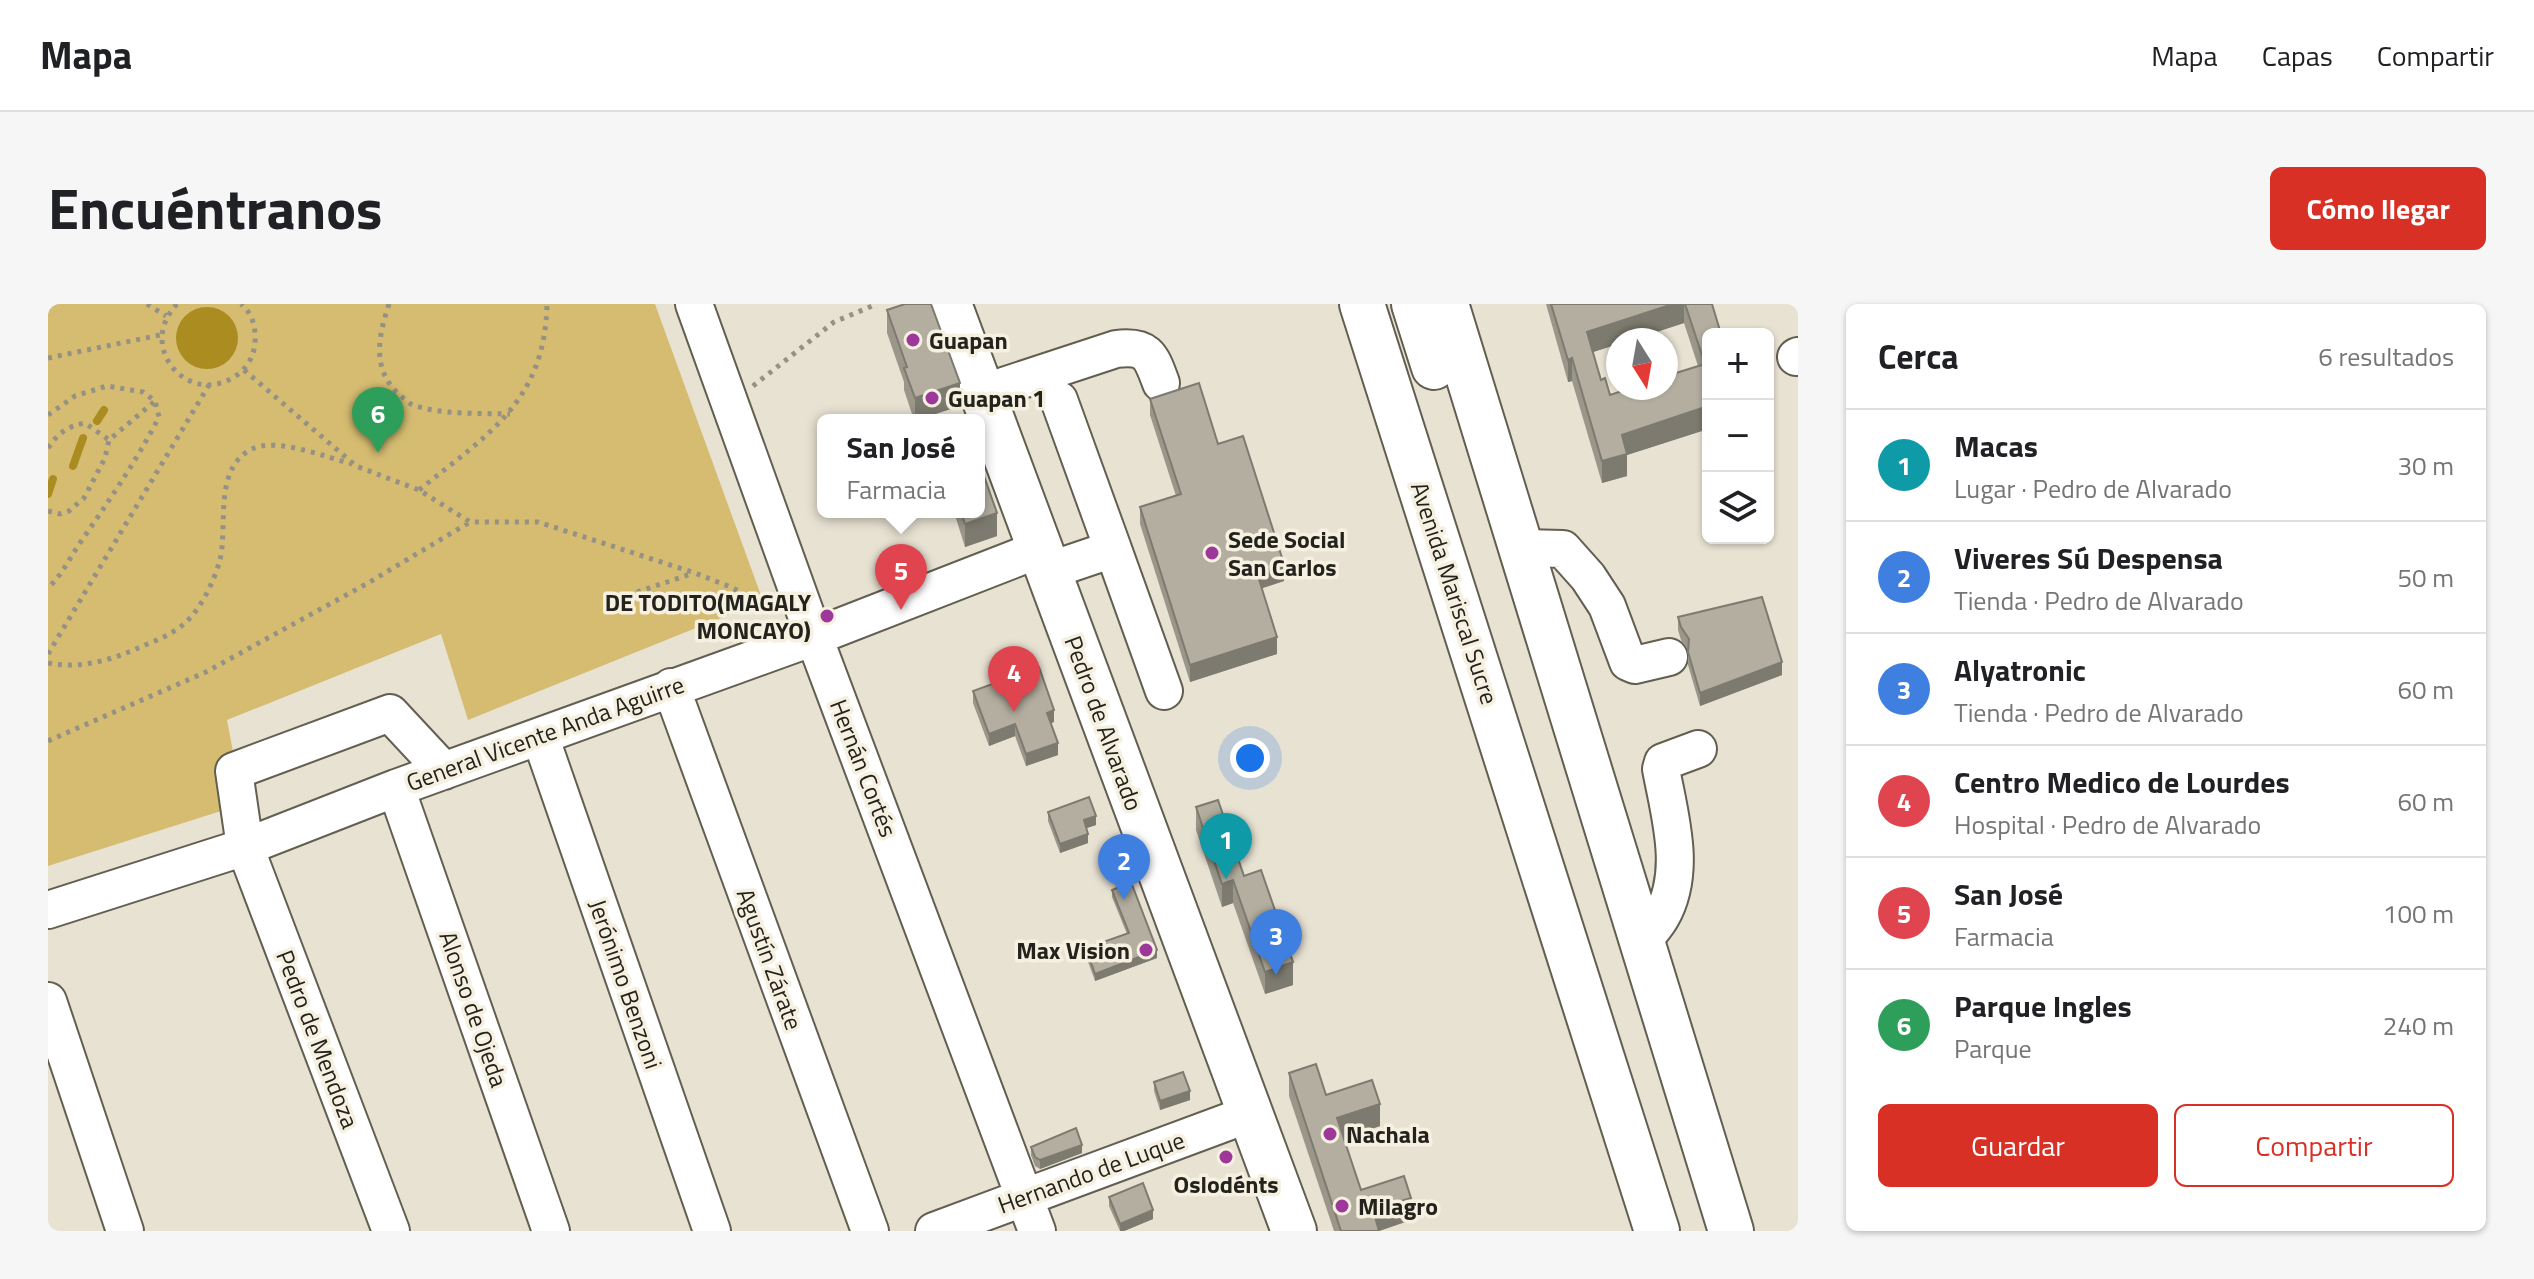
<!DOCTYPE html>
<html lang="es">
<meta charset="utf-8">
<style>
body{margin:0;font-family:"Titillium Web",sans-serif;background:#f6f6f6;color:#202124}
.controls{position:absolute;right:24px;top:24px;display:grid;overflow:hidden;border-radius:12px;box-shadow:0 2px 6px #0004}
.controls button{width:72px;height:72px;display:grid;place-items:center;padding:0;border:0;border-bottom:2px solid #e0e0e0;background:#fff;color:#202124;font:40px sans-serif}
.compass{position:absolute;left:1558px;top:24px;width:72px;height:72px;border-radius:50%;background:#fff;box-shadow:0 2px 6px #0004;rotate:169deg}
.you{position:absolute;left:1202px;top:454px;width:28px;height:28px;margin:-20px;border:6px solid #fff;border-radius:50%;background:#1a73e8;box-shadow:0 0 0 12px #1a73e833}
.badge{display:grid;place-items:center;width:52px;height:52px;border-radius:50%;background:#d93025;color:#fff;font-size:26px;font-weight:700}
.pin{position:absolute;translate:-50% -66px;filter:drop-shadow(0 2px 4px #0008)}
.pin::after{content:'';position:absolute;top:42px;width:28px;height:24px;background:inherit;clip-path:polygon(0 0,100% 0,50% 100%)}
.popup{position:absolute;left:769px;top:110px;width:168px;height:104px;box-sizing:border-box;display:grid;place-content:center;border-radius:12px;background:#fff;filter:drop-shadow(0 2px 6px #0005);font-size:26px;white-space:nowrap;color:#757577}
.popup b{font-size:30px;color:#202124}
.popup::after{content:'';position:absolute;left:50%;top:100%;margin-left:-16px;border:16px solid transparent;border-top-color:#fff}
.list{margin:0;padding:0;list-style:none}
h2{display:flex;justify-content:space-between;align-items:center;height:104px;margin:0;padding:0 32px;font-size:34px}
h2 small{font-size:26px;font-weight:400;color:#757577}
.list li{display:grid;grid-template-columns:52px 1fr auto;gap:24px;align-items:center;box-sizing:border-box;height:112px;padding:0 32px;border-top:2px solid #e0e0e0}
.list b{display:block;font-size:30px;white-space:nowrap}
.list p{margin:0;font-size:26px;white-space:nowrap;color:#757577}
.list em{font-size:26px;font-style:normal;color:#757577}
.actions{display:flex;gap:16px;padding:24px 32px}
.actions a{flex:1;padding:18px 0;border:2px solid #d93025;border-radius:12px;text-align:center;font-size:28px;color:#d93025}
.actions .main{background:#d93025;color:#fff}
.icon{flex:none;width:44px;height:44px;fill:none;stroke:currentColor;stroke-width:2;stroke-linecap:round;stroke-linejoin:round}
.map{position:relative;flex:none;width:1750px;height:927px;overflow:hidden;border-radius:12px}
header{display:flex;align-items:center;gap:48px;box-sizing:border-box;height:112px;padding:0 40px;background:#fff;border-bottom:2px solid #e0e0e0}
header strong{font-size:38px}
nav{display:flex;gap:44px;margin-inline-start:auto;font-size:28px}
.intro{display:flex;align-items:center;justify-content:space-between;box-sizing:border-box;height:192px;padding:0 48px}
h1{margin:0;font-size:56px}
.button{padding:20px 36px;border-radius:12px;background:#d93025;color:#fff;font-size:28px;font-weight:700}
main{display:flex;gap:48px;padding:0 48px}
aside{flex:1;background:#fff;border-radius:12px;box-shadow:0 2px 6px #0004}
.map>svg:first-child{display:block}
</style>
<header>
<strong>Mapa</strong>
<nav><a>Mapa</a><a>Capas</a><a>Compartir</a></nav>
</header>
<div class="intro"><h1>Encuéntranos</h1><a class="button">Cómo llegar</a></div>
<main>
<div class="map">
<svg width="1750" height="927" viewBox="0 0 1750 927">
<rect width="100%" height="100%" fill="#e8e2d3"/>
<path fill="#d5bc71" d="M0,0H607L715,297L420,416L393,330L179,416L195,500L0,562Z"/>
<path fill="#ab8c21" d="M128 34a31 31 0 1 1 62 0a31 31 0 1 1-62 0Z"/>
<g fill="none" stroke-linecap="round" stroke-linejoin="round">
<path stroke="#ab8c21" stroke-width="8" d="M49,117L56,106
M25,162L35,134
M0,190L5,175"/>
<g stroke="#625e50" stroke-width="40">
<path id="minor" d="M646,0L766,333L989,927
M1748,53L1750,52
M934,89L1068,45C1100,41 1103,52 1113,79
M1011,96L1065,245
M1473,244L1515,245L1540,273L1559,302L1580,358L1587,361L1621,353
M1000,267L1065,245L1116,387
M623,383L822,927
M492,432L664,927
M348,484L503,927
M0,606L197,543L348,484L766,333L992,245
M1594,638C1600,630 1608,622 1613,613C1639,568 1622,513 1613,465L1615,458L1650,445
M0,697L77,927
M343,927L197,543L186,467L342,409L396,467
M886,927L1201,810"/>
</g>
<g stroke="#625e50" stroke-width="48">
<path id="major" d="M901,0L1246,927
M1314,0L1609,927
M1366,0L1386,63
M1398,0L1683,927"/>
</g>
<path stroke="#959185" stroke-width="5" stroke-dasharray="4 6" stroke-linecap="butt" d="M99,0L118,12
M129,0C87,44 142,105 189,71C199,64 206,52 207,39C208,24 205,10 193,0
M341,0C330,33 323,67 353,92C358,96 362,101 368,102C398,111 431,109 462,110
M0,54L112,31
M196,66L308,162L371,186L422,218H490L647,269L685,284L724,307
M705,82L786,18L829,0
M0,111L27,92L59,82L95,88L107,97L111,113C88,158 60,198 32,239C21,255 14,271 0,284
M0,144C10,129 20,122 37,119L61,136
M371,186C439,131 497,98 499,0
M0,207L12,210L21,207L36,194L57,154L61,136L107,97
M589,288L646,269
M0,350L161,81
M0,359C31,365 60,357 88,345C104,338 124,331 137,319C153,305 166,277 172,256C180,221 165,164 204,145C228,133 278,153 304,160
M0,437L158,368L320,279L422,218"/>
<use href="#minor" stroke="#fff" stroke-width="36"/>
<use href="#major" stroke="#fff" stroke-width="44"/>
</g>
<path fill="#9a9689" fill-rule="evenodd" d="M1498,0H1664L1660,125L1579,151V172L1554,179L1524,77L1520,78ZM1636,19L1650,62L1562,91L1553,76L1545,48L1570,40V36H1584Z
M839,6L912,102L870,116H866L856,86V78L839,29Z
M1102,95L1170,140L1236,277L1213,284L1229,350L1142,378L1092,220V203L1128,192L1102,111Z
M906,208H931L949,232L917,243Z
M1630,313L1734,371L1652,402L1640,361V346L1633,336L1630,326Z
M925,387L1006,418L1003,419L1010,451L978,462L967,432L941,442L925,399Z
M1148,503L1196,572L1245,681L1217,690L1185,599L1174,603L1148,526Z
M1000,508L1048,521L1038,524L1040,539L1012,549L1000,517Z
M1064,586L1109,654L1047,677L1038,652V644L1079,630L1064,593Z
M1241,769L1332,822L1296,834L1313,886L1363,916L1331,927H1286L1241,792Z
M1106,778L1142,796L1112,806L1106,787Z
M983,843L1034,849L992,865L987,862L983,851Z
M1061,893L1105,915L1076,927H1072L1061,902Z"/>
<path fill="#7d7a6f" d="M1625,0H1636V19L1584,36H1570V40L1539,50V28Z
M1524,54V77L1520,78V56Z
M912,79V102L867,116V94Z
M1660,102V125L1579,151V172L1554,179V157L1574,131Z
M949,209V232L917,243V220Z
M1236,260V277L1209,286V269Z
M1229,333V350L1142,378V361Z
M1734,358V371L1652,402V389Z
M1006,406V418L999,421V409Z
M967,420V432L941,442V430Z
M1010,439V451L978,462V450Z
M1048,512V521L1036,525V516Z
M1040,530V539L1012,549V540Z
M1185,576V599L1174,603V580Z
M1109,646V654L1047,677V670Z
M1245,658V681L1217,690V668Z
M1142,787V796L1112,806V797Z
M1332,800V822L1289,837V814Z
M1034,841V849L992,865V856Z
M1363,894V916L1331,927L1325,906Z
M1105,906V915L1076,927H1072V920Z"/>
<path fill="#b3ae9f" stroke="#7d7a6f" stroke-width="2" d="M857,0H883L912,79L867,94L856,64L859,63L839,6Z
M1503,0H1625L1539,28L1553,76L1557,74L1562,91L1583,84H1618V72L1657,60L1637,0H1664L1673,30H1660V102L1574,131L1579,150L1554,157L1524,54L1520,56Z
M1151,79L1170,140L1195,132L1236,260L1209,269L1229,333L1142,361L1092,203L1133,190L1102,95Z
M936,172L949,209L917,220L913,208H931V173Z
M1714,293L1734,358L1652,389L1640,348L1641,335L1633,323L1630,313Z
M991,363L1006,406L999,409L1010,439L978,450L967,420L941,430L925,387Z
M1041,493L1048,512L1036,516L1040,530L1012,540L1000,508Z
M1170,496L1196,572L1213,566L1245,658L1217,668L1185,576L1174,580L1148,503Z
M1083,578L1109,646L1047,670L1038,644L1081,629L1064,586Z
M1268,760L1278,791L1324,776L1332,800L1289,814L1313,886L1356,872L1363,894L1325,906L1331,927H1293L1241,769Z
M1135,768L1142,787L1112,797L1106,778Z
M1028,824L1034,841L992,856L987,853L983,843Z
M1095,879L1105,906L1072,920L1061,893Z"/>
<g fill="#9e379a" stroke="#f5f0e0" stroke-width="3">
<circle cx="865" cy="36" r="8"/>
<circle cx="884" cy="94" r="8"/>
<circle cx="1164" cy="249" r="8"/>
<circle cx="779" cy="312" r="8"/>
<circle cx="1098" cy="646" r="8"/>
<circle cx="1282" cy="830" r="8"/>
<circle cx="1178" cy="853" r="8"/>
<circle cx="1294" cy="902" r="8"/>
</g>
<g text-anchor="middle" dominant-baseline="central" stroke-width="7" stroke-linejoin="round" paint-order="stroke">
<g font-size="24" font-weight="bold" fill="#24221c" stroke="#f5f0e0" text-anchor="start">
<text x="881" y="36">Guapan</text>
<text x="900" y="94">Guapan 1</text>
<text x="1180" y="235">Sede Social<tspan x="1180" dy="28">San Carlos</tspan></text>
<text x="763" y="298" text-anchor="end">DE TODITO(MAGALY<tspan x="763" dy="28">MONCAYO)</tspan></text>
<text x="1082" y="646" text-anchor="end">Max Vision</text>
<text x="1298" y="830">Nachala</text>
<text x="1178" y="880" text-anchor="middle">Oslodénts</text>
<text x="1310" y="902">Milagro</text>
</g>
<g font-size="24" fill="#24221c" stroke="#f5f0e0">
<text transform="translate(1407 289) rotate(72)">Avenida Mariscal Sucre</text>
<text transform="translate(1056 419) rotate(70)">Pedro de Alvarado</text>
<text transform="translate(497 429) rotate(-20)">General Vicente Anda Aguirre</text>
<text transform="translate(816 464) rotate(69)">Hernán Cortés</text>
<text transform="translate(722 655) rotate(70)">Agustín Zárate</text>
<text transform="translate(578 680) rotate(71)">Jerónimo Benzoni</text>
<text transform="translate(426 705) rotate(71)">Alonso de Ojeda</text>
<text transform="translate(270 735) rotate(69)">Pedro de Mendoza</text>
<text transform="translate(1043 868) rotate(-20)">Hernando de Luque</text>
</g>
</g>
</svg>
<div class="controls">
<button>+</button>
<button>−</button>
<button><svg class="icon" aria-label="layers" viewBox="0 0 24 24"><path d="M12 4l9 5-9 5-9-5zM3 14l9 5 9-5"/></svg></button>
</div>
<svg class="compass" viewBox="-18 -18 36 36"><path d="M0-13l5 13h-10z" fill="#e53935"/><path d="M0 13l5-13h-10z" fill="#757577"/></svg>
<div class="you"></div>
<div class="pin badge" style="left:1178px;top:575px;background:#0f9aa8">1</div>
<div class="pin badge" style="left:1076px;top:596px;background:#3f7fe0">2</div>
<div class="pin badge" style="left:1228px;top:671px;background:#3f7fe0">3</div>
<div class="pin badge" style="left:966px;top:408px;background:#e0444e">4</div>
<div class="pin badge" style="left:853px;top:306px;background:#e0444e">5</div>
<div class="popup"><b>San José</b>Farmacia</div>
<div class="pin badge" style="left:330px;top:149px;background:#2e9e5b">6</div>
</div>
<aside>
<h2>Cerca<small>6 resultados</small></h2>
<ul class="list">
<li><span class="badge" style="background:#0f9aa8">1</span><div><b>Macas</b><p>Lugar · Pedro de Alvarado</p></div><em>30 m</em></li>
<li><span class="badge" style="background:#3f7fe0">2</span><div><b>Viveres Sú Despensa</b><p>Tienda · Pedro de Alvarado</p></div><em>50 m</em></li>
<li><span class="badge" style="background:#3f7fe0">3</span><div><b>Alyatronic</b><p>Tienda · Pedro de Alvarado</p></div><em>60 m</em></li>
<li><span class="badge" style="background:#e0444e">4</span><div><b>Centro Medico de Lourdes</b><p>Hospital · Pedro de Alvarado</p></div><em>60 m</em></li>
<li><span class="badge" style="background:#e0444e">5</span><div><b>San José</b><p>Farmacia</p></div><em>100 m</em></li>
<li><span class="badge" style="background:#2e9e5b">6</span><div><b>Parque Ingles</b><p>Parque</p></div><em>240 m</em></li>
</ul>
<div class="actions"><a class="main">Guardar</a><a>Compartir</a></div>
</aside>
</main>
